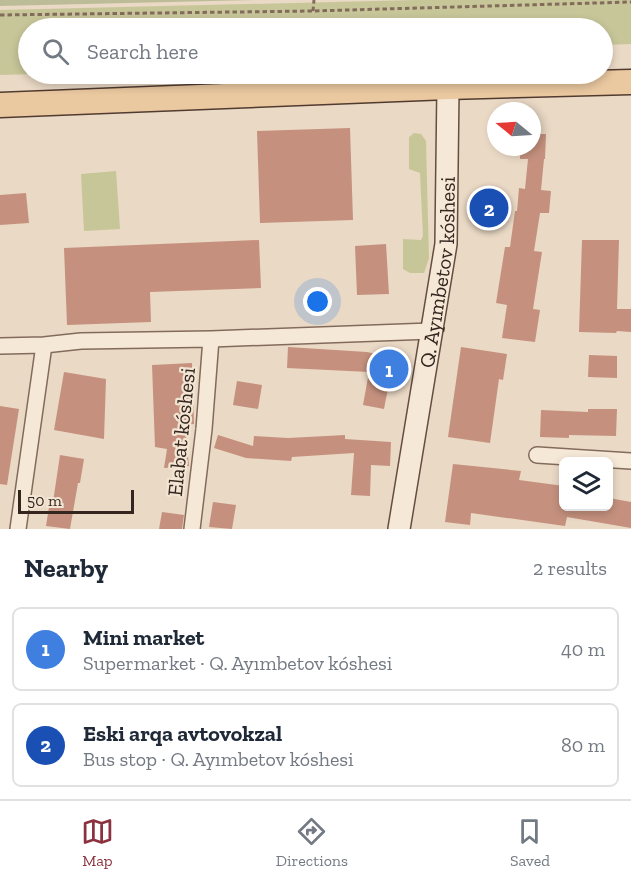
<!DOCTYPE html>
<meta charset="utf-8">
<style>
body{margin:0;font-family:"Zilla Slab",serif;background:#f2f2f3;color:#1f2937}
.controls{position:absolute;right:18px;bottom:18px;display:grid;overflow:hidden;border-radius:9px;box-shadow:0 3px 9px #0003}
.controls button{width:54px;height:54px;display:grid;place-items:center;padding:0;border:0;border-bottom:2px solid #e0e1e3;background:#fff;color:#1f2937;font:30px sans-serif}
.compass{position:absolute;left:487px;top:102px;width:54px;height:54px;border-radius:50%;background:#fff;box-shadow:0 3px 9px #0003;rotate:288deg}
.scale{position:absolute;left:18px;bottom:15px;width:116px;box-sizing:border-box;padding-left:6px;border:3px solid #34261f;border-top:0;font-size:16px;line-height:21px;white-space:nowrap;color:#34261f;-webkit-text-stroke:4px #f2e5d3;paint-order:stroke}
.you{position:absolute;left:318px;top:302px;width:21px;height:21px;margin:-15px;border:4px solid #fff;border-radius:50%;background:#1a73e8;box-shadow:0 0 0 9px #1a73e833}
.badge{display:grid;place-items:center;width:39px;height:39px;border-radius:50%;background:#8c323f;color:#fff;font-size:20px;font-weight:700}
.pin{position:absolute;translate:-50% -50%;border:3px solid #fff;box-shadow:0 2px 6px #0006}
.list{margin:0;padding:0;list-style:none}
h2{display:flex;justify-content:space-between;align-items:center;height:78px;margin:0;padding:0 24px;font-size:26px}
h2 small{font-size:20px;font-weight:400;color:#747a83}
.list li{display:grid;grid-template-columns:39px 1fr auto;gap:18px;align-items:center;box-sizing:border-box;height:84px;margin:0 12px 12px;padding:0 12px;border:2px solid #e0e1e3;border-radius:9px}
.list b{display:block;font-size:22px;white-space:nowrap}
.list p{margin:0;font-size:20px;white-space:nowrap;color:#747a83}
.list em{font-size:20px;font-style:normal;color:#747a83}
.icon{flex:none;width:33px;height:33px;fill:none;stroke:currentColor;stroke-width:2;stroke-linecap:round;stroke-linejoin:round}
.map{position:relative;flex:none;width:631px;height:529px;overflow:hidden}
.search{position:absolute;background:#fff;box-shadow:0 3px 9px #0003;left:18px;right:18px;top:18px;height:66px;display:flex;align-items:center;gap:15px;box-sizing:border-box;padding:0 21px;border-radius:33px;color:#747a83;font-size:22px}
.sheet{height:270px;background:#fff}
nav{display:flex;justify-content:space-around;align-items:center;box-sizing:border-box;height:84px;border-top:2px solid #e0e1e3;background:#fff;font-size:16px;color:#747a83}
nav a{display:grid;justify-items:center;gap:3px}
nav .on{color:#8c323f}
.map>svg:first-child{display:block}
</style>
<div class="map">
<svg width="631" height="529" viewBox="0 0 631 529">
<rect width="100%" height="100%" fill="#ead9c5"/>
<path fill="#c7c699" d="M415,0H631V44L603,45L602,28H28V74H35L0,75V10Z
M414,133L421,134L426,141L429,258L424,273H410L403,269V239L421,240L423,236L420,173L409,169V137Z
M116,171L120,229L84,231L81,174Z"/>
<path fill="#bcbc98" d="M0,0H255L0,6Z"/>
<path fill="#c5917e" d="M350,128L353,220L260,223L257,131Z
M532,134H546L545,159H544L541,190L551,191L549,213H540L534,251L542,252L533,309L540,310L535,342L502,338L507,305L496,303L505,247H510L515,211H517L519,188L525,189L528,159H520V147H532Z
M26,193L29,223L0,225V195Z
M259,240L261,288L150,292L151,322L67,325L64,248Z
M582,240H619L617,309H631V332L617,331L616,333L579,332Z
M386,244L389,294L357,295L355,246Z
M288,347L367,352L394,358L384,409L363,405L369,372L287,368Z
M461,347L507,354L503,380L499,379L490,443L448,437Z
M589,355L617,356V378L588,377Z
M192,363L194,424L185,425L189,466L164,468L167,449L155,447L152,365Z
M64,372L106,379L104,439L54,430Z
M237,381L262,385L258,409L233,405Z
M0,406L19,409L7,485L0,484Z
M588,409H617L616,436L569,435V438L540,437L541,410L588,412Z
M218,435L253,446L254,436L288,438L345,435V439L391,442L390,466L371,465L370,496L351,495L354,453L292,457L291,461L246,458L214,448Z
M60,455L84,459L80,483H78L70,529L46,526L50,501L53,502Z
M453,464L521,471L519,480L564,486V507H609V498L631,502V528L567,517L565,526L471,513L470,525L445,522Z
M213,502L236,505L232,529L209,527Z
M162,512L184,515L182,529H159Z"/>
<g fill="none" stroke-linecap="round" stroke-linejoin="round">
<g stroke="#836b5c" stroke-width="18">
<path id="street" d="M0,346L44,345L81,341L211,339L431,331
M537,455L631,461
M18,529L44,345
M192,529L204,429L211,339"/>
</g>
<g stroke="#654d40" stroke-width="24">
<g id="secondary">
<path id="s1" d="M399,529L446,244L448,87"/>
</g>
</g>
<g stroke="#513b30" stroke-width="27">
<path id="primary" d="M0,105L448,87L631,82"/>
</g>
<path stroke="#836b5c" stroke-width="3" stroke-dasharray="4.5 3" stroke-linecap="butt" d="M313,11L314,0
M0,15L313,11L631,2"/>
<use href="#street" stroke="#f5e8d7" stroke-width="15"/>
<use href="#secondary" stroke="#f5e8d7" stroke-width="21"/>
<use href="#primary" stroke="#eac8a0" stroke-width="24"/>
</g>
<g text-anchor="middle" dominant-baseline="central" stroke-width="4.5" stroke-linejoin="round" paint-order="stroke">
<g font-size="21" fill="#34261f" stroke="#f2e5d3">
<text stroke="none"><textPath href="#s1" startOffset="260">Q. Ayımbetov kóshesi</textPath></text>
<text transform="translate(181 432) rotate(-84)">Elabat kóshesi</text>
</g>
</g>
</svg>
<div class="controls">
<button><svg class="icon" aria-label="layers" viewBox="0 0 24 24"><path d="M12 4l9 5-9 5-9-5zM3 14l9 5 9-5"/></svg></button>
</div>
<svg class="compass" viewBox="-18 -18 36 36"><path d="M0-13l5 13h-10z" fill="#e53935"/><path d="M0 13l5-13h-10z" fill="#747a83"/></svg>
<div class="scale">50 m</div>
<div class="you"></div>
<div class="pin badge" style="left:389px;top:369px;background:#3f7fe0">1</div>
<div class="pin badge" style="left:489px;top:208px;background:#1a4fb4">2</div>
<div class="search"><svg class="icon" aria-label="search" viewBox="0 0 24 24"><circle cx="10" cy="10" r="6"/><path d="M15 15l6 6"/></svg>Search here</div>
</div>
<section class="sheet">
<h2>Nearby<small>2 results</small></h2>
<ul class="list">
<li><span class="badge" style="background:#3f7fe0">1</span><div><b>Mini market</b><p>Supermarket · Q. Ayımbetov kóshesi</p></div><em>40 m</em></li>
<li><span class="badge" style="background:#1a4fb4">2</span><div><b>Eski arqa avtovokzal</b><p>Bus stop · Q. Ayımbetov kóshesi</p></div><em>80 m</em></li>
</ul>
</section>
<nav>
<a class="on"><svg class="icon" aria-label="map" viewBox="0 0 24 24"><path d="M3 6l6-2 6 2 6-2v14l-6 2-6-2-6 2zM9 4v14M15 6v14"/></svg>Map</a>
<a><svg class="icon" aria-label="directions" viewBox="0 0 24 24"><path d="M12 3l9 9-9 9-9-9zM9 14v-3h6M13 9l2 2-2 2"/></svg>Directions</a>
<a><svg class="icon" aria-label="saved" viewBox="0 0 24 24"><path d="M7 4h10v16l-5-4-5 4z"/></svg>Saved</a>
</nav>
